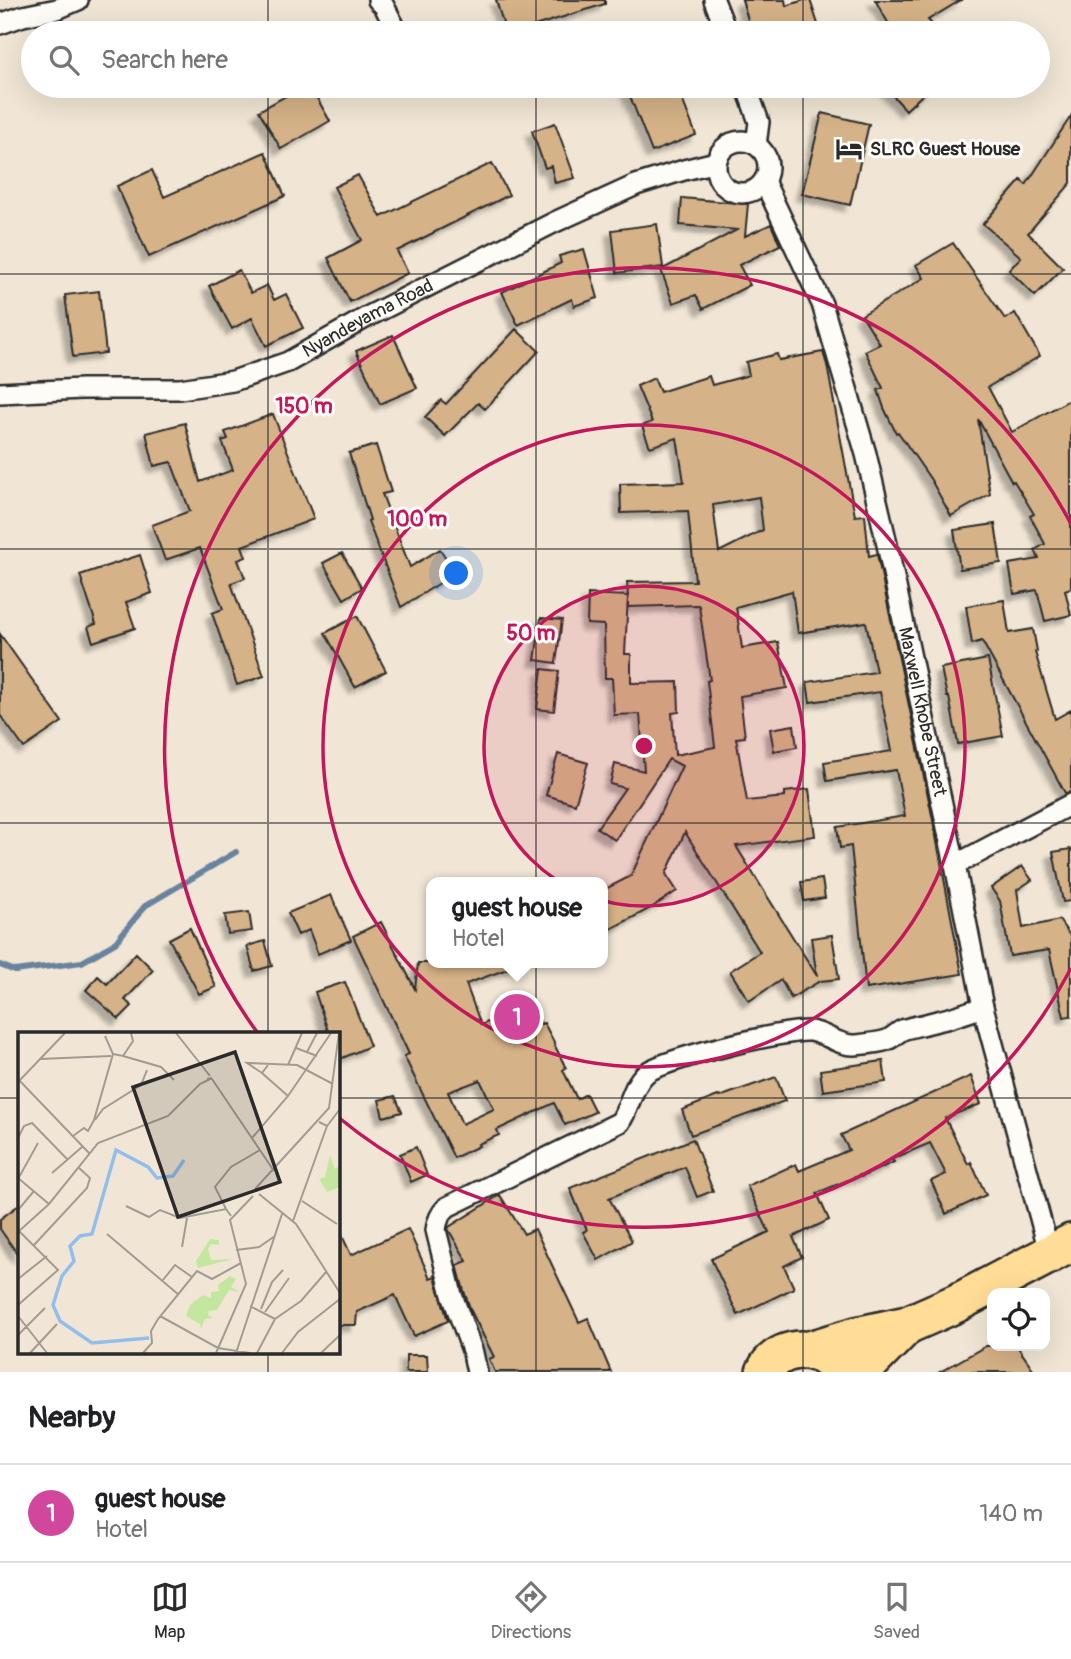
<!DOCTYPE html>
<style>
body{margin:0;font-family:Pangolin,sans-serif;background:#f2f2f2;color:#202124}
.controls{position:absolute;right:21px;bottom:21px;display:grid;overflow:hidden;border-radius:14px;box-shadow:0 7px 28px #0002}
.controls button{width:63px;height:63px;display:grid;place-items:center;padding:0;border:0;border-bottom:2px solid #e0e0e0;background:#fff;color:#202124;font:35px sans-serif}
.you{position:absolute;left:457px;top:574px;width:24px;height:24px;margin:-18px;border:5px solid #fff;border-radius:50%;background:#1a73e8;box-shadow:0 0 0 10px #1a73e833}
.badge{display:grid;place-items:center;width:46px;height:46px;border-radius:50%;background:#2b2b2b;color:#fff;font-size:23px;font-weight:700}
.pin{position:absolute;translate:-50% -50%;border:4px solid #fff;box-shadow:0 2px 7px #0006}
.popup{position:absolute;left:426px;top:877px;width:182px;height:91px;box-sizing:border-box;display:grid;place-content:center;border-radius:14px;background:#fff;filter:drop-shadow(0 2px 5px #0005);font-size:23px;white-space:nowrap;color:#757577}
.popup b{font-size:26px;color:#202124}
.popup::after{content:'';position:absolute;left:50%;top:100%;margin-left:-14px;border:14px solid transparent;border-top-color:#fff}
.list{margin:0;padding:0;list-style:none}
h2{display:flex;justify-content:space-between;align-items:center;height:91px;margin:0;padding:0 28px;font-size:30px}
h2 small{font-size:23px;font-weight:400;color:#757577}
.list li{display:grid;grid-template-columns:46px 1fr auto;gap:21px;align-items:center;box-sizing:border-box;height:98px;padding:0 28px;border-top:2px solid #e0e0e0}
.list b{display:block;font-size:26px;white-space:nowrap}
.list p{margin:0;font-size:23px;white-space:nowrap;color:#757577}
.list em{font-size:23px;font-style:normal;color:#757577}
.icon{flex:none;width:38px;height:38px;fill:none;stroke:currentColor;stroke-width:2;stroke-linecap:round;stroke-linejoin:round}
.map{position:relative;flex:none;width:1071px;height:1372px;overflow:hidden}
.search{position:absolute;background:#fff;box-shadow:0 7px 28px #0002;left:21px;right:21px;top:21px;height:77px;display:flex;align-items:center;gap:18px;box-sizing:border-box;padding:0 24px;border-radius:38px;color:#757577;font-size:26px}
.sheet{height:189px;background:#fff}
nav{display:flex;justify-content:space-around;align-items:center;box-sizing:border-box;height:98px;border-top:2px solid #e0e0e0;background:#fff;font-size:19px;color:#757577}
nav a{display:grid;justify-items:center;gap:4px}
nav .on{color:#2b2b2b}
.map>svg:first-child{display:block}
</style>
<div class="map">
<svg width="1071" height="1372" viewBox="0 0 1071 1372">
<defs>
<filter id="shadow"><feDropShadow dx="-6" dy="6" stdDeviation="2" flood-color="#0004"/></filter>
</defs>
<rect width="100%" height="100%" fill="#f1e6d5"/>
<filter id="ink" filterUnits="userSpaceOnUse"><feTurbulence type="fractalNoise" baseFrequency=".0143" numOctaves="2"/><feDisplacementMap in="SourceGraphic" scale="14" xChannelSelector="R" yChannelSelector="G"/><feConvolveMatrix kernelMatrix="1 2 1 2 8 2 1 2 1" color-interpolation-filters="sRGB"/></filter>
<g filter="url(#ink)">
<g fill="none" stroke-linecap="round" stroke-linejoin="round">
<path stroke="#69839e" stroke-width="6" d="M0,965L15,971L82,962L115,943L145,906L236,852"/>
</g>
<path fill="#d5b287" stroke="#2b2b2b" stroke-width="2" fill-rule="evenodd" filter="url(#shadow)" d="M496,0H605V4L512,33H506Z
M742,0H785L786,6L804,0H810L821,33H752Z
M875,0H961L928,20L941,33H894Z
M304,86H310L330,121L281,149L259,111Z
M626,86H677L696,135L652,152Z
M884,86H932L906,110Z
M822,113L869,124L850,205L802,194Z
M1071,116V183L1028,233L1063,268L1035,296L1009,270L1021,257L983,224L1021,180L1026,185Z
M555,123L575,178L555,183L551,166L545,168L532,131Z
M265,152L285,196L149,257L117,186L152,170L164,197Z
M492,163L509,195L397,251L408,273L350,302L328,258L362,240L334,187L358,175L381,217Z
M682,198L748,204L745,236L771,224L780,245L739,265L750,285L703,309L696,295L673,303L661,270L737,230L680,225Z
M657,224L663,267L617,273L612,230Z
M953,243L1005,319L1015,313L1040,356L988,387L1012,432L1071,399V588L1065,590L1071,615L1045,621L1037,590L1014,594L1009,564L1039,559L1035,550L1045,544L1030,516L1034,514L1014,481L1012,482L978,419L990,494L951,516L931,480L898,432L896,433L884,408L878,390L883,388L865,351L880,344L862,315L924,278L916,265Z
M584,249L598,298L574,306L572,299L518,325L502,292L561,263L559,256Z
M239,270L251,293L267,285L274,300L286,294L303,328L266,346L252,318L232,329L209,286Z
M99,291L106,353L73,357L65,295Z
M516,329L539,351L485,409L478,403L445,436L425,417L441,400L446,404Z
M393,335L417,388L380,404L356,351Z
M823,352L827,365L855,516L865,515L869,556L877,554L932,815L962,974L866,989L851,846L840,848L837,827L905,816L896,770L827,781L824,762L892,751L880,692L810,702L807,682L876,672L866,622L798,633L792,591L736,607L742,648L778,642L787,688L740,696L745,737L736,738L747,801L785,797V792L809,789L815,836L736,846L817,976L811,938L832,935L839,979L820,981L791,998L781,980L749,1001L730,971L760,952L685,832L666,874L677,891L651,908L603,933V890L631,876L682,766L669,759L615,840L597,828L625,788L610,784L615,764L644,771L640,714L614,715L612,678H605L604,625L587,624L588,594L628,596L627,582L695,581L688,511L621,513L620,484L684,482L677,438L650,447L642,426L652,422L637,386L654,378L660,392L709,376L712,385L749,375L746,362L777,354L779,360ZM759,497L763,530L719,552L713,505ZM628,596V607L698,605L699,606L710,680L707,681L715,747L675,755L672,713L679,712L678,682L631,683V654H625Z
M273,414L314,519L242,546L246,557L238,560L245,578L231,583L264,676L237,685L212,613L223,609L200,548L165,560L152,525L190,511L171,462L154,466L146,433L185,423L200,482L233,470L222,441L228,439L225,432Z
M376,445L391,492L382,494L410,567L440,549L456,573L401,607L368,521L370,520L349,453Z
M995,524L1001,563L960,569L954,530Z
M342,553L362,588L344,599L323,563Z
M140,555L152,593L126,602L135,628L93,642L88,627L96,624L80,575Z
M1004,600L1009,633L1033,629L1037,651L1035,652L1055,719L1071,710V792L1065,793L982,641L972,644L966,606Z
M357,616L386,671L355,687L325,633Z
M541,618L562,620L556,663L535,660Z
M0,634L62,722L24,748L0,715Z
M988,659L1003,736L958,744L949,697H947L941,668Z
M542,669L559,671L554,711L537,709Z
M794,725L797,747L774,751L770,729Z
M558,754L588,763L575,804L546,795Z
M1071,849V901L1063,902L1053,852Z
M1022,866L1032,880L1017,890L1023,928L1059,920L1071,937V1016L1064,1017L1049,950L1010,956L1000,901L991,888Z
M822,879L825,898L804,901L801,882Z
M331,895L351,940L318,954L309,930L298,935L288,913Z
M249,912L252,931L228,934L225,915Z
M381,922L415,989L418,963H518V965L466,984L481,1025L532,1004L541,1024L544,1023L555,1044H554L566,1068L563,1070L577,1099L586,1094L595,1112L565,1125L554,1103L497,1130L499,1135L478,1144L479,1146L454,1158L404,1056L409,1054L353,936ZM480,1080L494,1109L462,1124L448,1092Z
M190,928L216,987L199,994L169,939Z
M265,941L272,966L254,971L247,946Z
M136,953L153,970L125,1000L132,1006L119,1019L86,990L98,976L107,984Z
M345,982L370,1046L338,1060V1034H329L315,992Z
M883,1061L886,1082L823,1091L820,1070Z
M971,1076L981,1104L945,1118L968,1164L971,1162L986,1195L946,1214L931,1181L946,1174L930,1143L892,1159L894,1162L861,1177L860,1175L817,1193L829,1220L793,1237L802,1257L784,1266L794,1288L738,1315L711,1259L769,1232L747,1186L796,1164L799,1171L849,1150L841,1135Z
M776,1077L785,1101L691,1135L682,1110L718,1096L719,1097Z
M395,1096L402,1112L383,1117L379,1100Z
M693,1139L713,1191L697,1197L685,1167L609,1198L632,1241L598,1260L583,1232L587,1230L570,1188Z
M416,1147L427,1175L411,1182L400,1154Z
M500,1195L524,1234L535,1229L579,1322L588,1318L611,1372H495L489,1359L494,1357L471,1311L464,1291L457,1265L467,1261L448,1229L449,1227Z
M19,1205V1256L0,1229V1219Z
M338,1227L351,1255L408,1229L430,1278L435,1276L448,1321L414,1336L395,1295L357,1312L356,1325H338Z
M986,1346H1017L1035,1372H940Z
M406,1355H427L428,1372H406Z"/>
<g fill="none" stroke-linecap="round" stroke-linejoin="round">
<g stroke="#2b2b2b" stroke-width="24">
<g id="street">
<path d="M378,0L384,6L398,33"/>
<path d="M714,0L727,33"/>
<path d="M0,24L23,16L57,9L78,0"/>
<path d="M746,86L759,122L756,145"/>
<circle cx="742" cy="167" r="26"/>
<path id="s1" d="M764,181L822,304L866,454L885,535L955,865L983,1007L1050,1255"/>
<path id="s2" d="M0,393L82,389H180L233,381L288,362L367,317L555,222L636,185L684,170L716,162"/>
<path d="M955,865L1071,804"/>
<path d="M477,1372L473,1353L452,1295L436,1230C437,1220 440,1214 447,1207L620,1122C630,1107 632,1086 645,1074C659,1060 788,1029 810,1031C826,1033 839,1046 855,1045C865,1044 879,1043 887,1040C894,1037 898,1031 905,1029C916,1026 927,1024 937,1021C953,1018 968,1012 983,1007"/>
</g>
</g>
<g stroke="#2b2b2b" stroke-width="42">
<path id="highway" d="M810,1350L856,1336L907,1325L957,1303L1071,1243
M765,1372C775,1349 809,1343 827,1359C832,1362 835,1368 838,1372
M861,1372L907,1325"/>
</g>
<use href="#street" stroke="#fdfcf7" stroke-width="19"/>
<use href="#highway" stroke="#ffdd96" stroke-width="37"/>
</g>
</g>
<path fill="none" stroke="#2b2b2b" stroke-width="2" stroke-opacity="0.55" d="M268,0V33M536,0V33M803,0V33M268,86V1034M536,86V1372M803,86V1372M0,274H1071M0,549H1071M0,823H1071M0,1098H19M338,1098H1071M268,1353V1372"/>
<circle cx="644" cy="746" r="160" fill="#c2185b" fill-opacity=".12"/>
<g fill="none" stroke="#c2185b" stroke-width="3.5">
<circle cx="644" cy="746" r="160"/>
<circle cx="644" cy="746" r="321"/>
<path d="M1071 968A481 481 0 0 1 338 1117M257 1032A481 481 0 1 1 1071 524"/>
</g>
<defs>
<g id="hotel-bare" transform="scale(2.1)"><path d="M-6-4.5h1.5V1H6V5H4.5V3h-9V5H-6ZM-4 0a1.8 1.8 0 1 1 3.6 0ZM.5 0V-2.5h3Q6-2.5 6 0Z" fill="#2b2b2b" stroke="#fdfcf7" stroke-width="2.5" paint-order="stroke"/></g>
</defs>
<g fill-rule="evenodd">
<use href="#hotel-bare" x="849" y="149"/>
</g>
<g text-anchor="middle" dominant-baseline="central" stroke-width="6" stroke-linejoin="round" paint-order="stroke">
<g font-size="19" font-weight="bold" fill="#2b2b2b" stroke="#fdfcf7" text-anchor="start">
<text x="870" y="149">SLRC Guest House</text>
</g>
<g font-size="19" fill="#2b2b2b" stroke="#fdfcf7">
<text stroke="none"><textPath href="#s2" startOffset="383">Nyandeyama Road</textPath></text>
<text stroke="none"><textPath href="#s1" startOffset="556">Maxwell Khobe Street</textPath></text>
</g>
</g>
<g transform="translate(18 1032)">
<rect width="322" height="322" fill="#f1e6d5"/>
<path d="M312,123L317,137L322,133V155L309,160L301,147L307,145ZM192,207L201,208V213L193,212L190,217L193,228L215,227L180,236L178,229ZM212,244L218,247L213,255L222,260L211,258L199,278L191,279L190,283L195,286L187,287L183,297L182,292L168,284L172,273L185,263L193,266V260L201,259L200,253Z" fill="#c4e7a0"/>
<path fill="none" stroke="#92beeb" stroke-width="3.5" d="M131,306L74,311L42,289L35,273L44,244L56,229L52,214L62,204L74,202L98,118L130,135L139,146L155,144L166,128"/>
<path fill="none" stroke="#a29b91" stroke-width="2" d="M158,1L192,44M278,16L299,24M289,20L299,1M95,22L105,24L115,9L113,1M105,24L143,35L156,48M22,27L93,24M250,33L244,41L270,64M270,33L284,1M244,41L229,31L279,33L315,52M0,47L71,121M194,47L256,139M2,48L47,1M77,88L85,77L123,53L129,38M301,90L309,94L322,77M55,104L66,96L70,99L76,88L95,22L87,4M0,106L6,94L14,91L50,128M234,106L270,64L313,1M34,141L64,115M0,146L31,172M0,147L20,111M237,157L311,76L321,1M241,162L278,192L322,261M284,169L319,192M108,174L131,185L142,178L162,186L208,177L213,184M208,177L197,155L213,135L242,118M0,178L16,159M275,189L309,94M0,200L31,172L80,111L150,84L182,52L194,46L189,47M89,202L161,263M16,213L69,156L72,146L60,135M164,215L169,186M218,218L241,215L257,204M0,247L29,224M145,248L157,233L174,245M0,273L40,238L1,199M232,274L257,287M243,277L254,250L265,238M247,280L271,246M0,284L29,321M142,284L200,316L232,321M0,303L27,276M12,321L39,292M125,321L134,311L133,299L140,287L179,239L194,247L223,231M198,321L228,252L212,188L235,164M218,321L264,182M239,321L257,287L283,269L308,240M264,321L280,300L322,267M303,321L322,303"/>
<path fill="#2b2b2b" fill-opacity="0.15" stroke="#2b2b2b" stroke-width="3.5" d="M217,20L262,150L160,185L115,55Z"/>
<rect width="322" height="322" fill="none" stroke="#2b2b2b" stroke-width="3.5"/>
</g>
<circle cx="644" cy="746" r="10" fill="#c2185b" stroke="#fdfcf7" stroke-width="3.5"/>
<g font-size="21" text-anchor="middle" font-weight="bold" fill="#c2185b" stroke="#fdfcf7" stroke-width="6" stroke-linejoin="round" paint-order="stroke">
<text x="304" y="413">150 m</text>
<text x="417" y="526">100 m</text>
<text x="531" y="640">50 m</text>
</g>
</svg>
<div class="controls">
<button><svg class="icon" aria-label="locate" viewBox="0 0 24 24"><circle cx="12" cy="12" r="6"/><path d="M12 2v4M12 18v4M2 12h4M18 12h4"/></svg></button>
</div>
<div class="you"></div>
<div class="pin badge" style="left:517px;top:1017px;background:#d1479c">1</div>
<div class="popup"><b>guest house</b>Hotel</div>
<div class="search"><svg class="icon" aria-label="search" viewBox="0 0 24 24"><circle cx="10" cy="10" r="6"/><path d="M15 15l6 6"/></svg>Search here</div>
</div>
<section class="sheet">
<h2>Nearby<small></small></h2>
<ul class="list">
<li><span class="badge" style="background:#d1479c">1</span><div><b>guest house</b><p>Hotel</p></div><em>140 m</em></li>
</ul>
</section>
<nav>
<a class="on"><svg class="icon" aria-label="map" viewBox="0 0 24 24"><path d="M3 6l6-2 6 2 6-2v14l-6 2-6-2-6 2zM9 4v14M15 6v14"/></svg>Map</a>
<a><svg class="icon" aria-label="directions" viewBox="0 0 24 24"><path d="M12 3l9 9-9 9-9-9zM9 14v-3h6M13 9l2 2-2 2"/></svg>Directions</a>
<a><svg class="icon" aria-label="saved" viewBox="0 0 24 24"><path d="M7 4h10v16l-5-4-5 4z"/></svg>Saved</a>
</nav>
